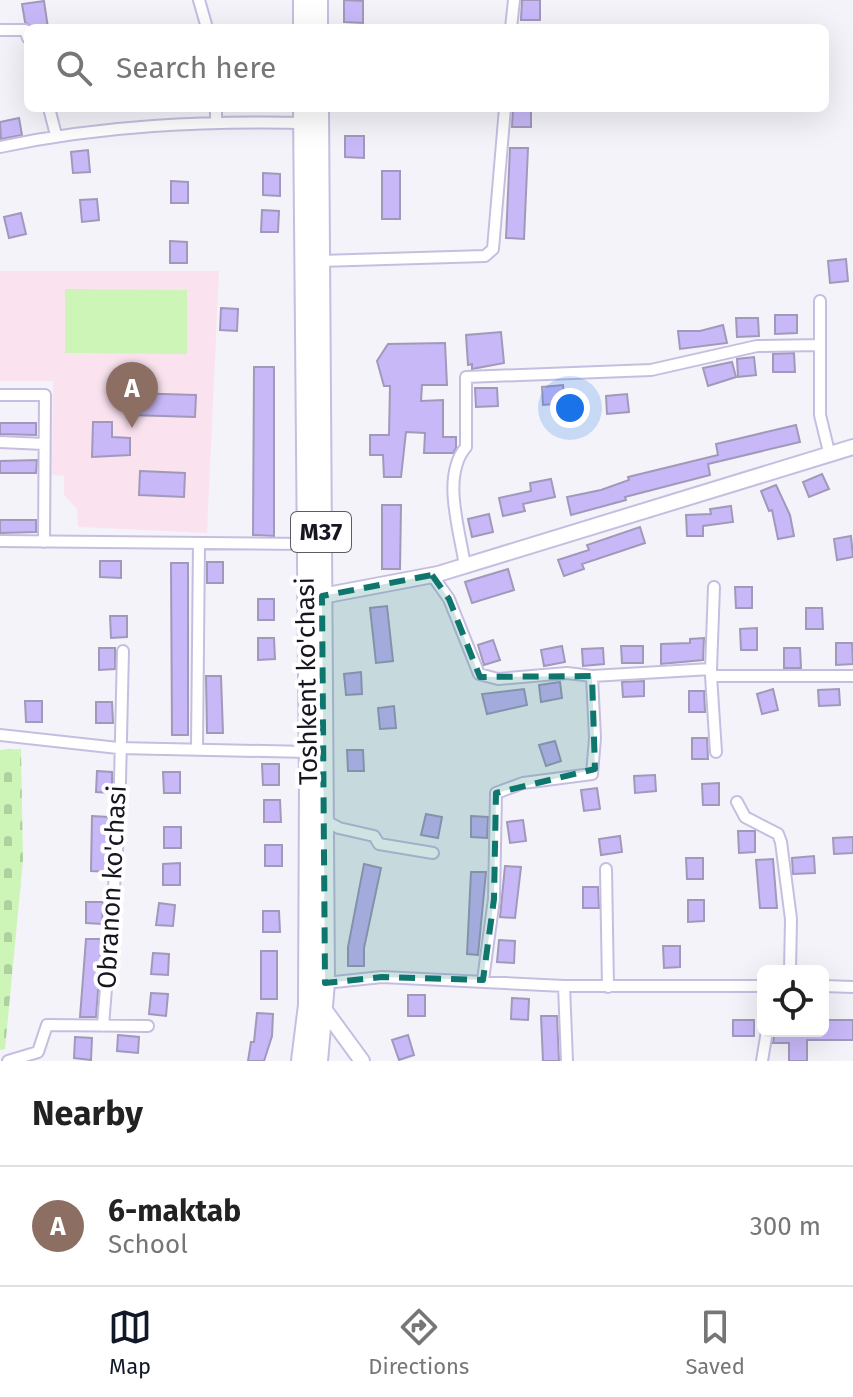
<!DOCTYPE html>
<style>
body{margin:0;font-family:"Fira Sans",sans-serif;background:#f2f2f2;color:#222}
.controls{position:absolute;right:24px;bottom:24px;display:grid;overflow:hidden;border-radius:12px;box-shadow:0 8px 32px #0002}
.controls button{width:72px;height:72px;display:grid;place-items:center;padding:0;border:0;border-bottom:2px solid #e0e0e0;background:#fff;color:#222;font:40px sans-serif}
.you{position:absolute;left:570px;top:408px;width:28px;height:28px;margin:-20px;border:6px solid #fff;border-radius:50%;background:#1a73e8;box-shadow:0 0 0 12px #1a73e833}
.badge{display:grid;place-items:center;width:52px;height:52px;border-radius:50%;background:#111827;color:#fff;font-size:26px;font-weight:700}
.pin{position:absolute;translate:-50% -66px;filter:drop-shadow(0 2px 4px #0008)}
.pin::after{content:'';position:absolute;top:42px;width:28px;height:24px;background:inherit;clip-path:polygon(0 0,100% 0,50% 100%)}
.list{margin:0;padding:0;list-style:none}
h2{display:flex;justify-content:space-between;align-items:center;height:104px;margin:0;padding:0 32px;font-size:34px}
h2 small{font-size:26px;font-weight:400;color:#767676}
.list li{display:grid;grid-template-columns:52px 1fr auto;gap:24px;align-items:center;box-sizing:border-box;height:120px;padding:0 32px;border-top:2px solid #e0e0e0}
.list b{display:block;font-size:30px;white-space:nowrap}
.list p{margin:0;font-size:26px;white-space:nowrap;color:#767676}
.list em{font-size:26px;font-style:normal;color:#767676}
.icon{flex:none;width:44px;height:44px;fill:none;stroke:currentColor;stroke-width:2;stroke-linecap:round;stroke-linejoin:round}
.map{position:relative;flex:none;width:853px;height:1061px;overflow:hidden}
.search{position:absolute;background:#fff;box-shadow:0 8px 32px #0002;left:24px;right:24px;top:24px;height:88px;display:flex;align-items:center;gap:20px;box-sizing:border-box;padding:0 28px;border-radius:12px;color:#767676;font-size:30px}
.sheet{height:224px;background:#fff}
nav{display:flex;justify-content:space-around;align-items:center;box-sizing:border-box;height:112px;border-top:2px solid #e0e0e0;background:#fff;font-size:22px;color:#767676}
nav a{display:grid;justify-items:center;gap:4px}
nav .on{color:#111827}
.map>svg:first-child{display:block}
</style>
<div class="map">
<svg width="853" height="1061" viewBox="0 0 853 1061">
<defs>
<pattern id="cemetery-stones" width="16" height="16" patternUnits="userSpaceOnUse" patternTransform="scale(2)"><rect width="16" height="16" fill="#ccf5b7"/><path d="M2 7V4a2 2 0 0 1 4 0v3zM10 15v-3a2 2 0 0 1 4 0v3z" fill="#aed19d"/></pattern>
</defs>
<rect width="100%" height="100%" fill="#f4f3fa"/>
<path fill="#fae3ef" d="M0,271H219L207,533L78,527L77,509L64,495V476L52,475L53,381H0Z"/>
<path fill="url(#cemetery-stones)" d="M21,749L23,860L5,1049L0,1050V750Z"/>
<path fill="#ccf5b7" d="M65,289L187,290V354L65,353Z"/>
<path fill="#c8b8f8" stroke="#a199ba" stroke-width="2" d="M344,0L363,1V23L344,22Z
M522,0H540V20H521Z
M44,1L48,28H33L25,22L22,4Z
M513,108H531V127H512Z
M19,118L22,135L1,139L0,122Z
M345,136H364V158L345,157Z
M510,148H528L524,239L506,238Z
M88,150L90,172L73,173L71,152Z
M382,171H400V219H382Z
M263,173L280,174V196L263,195Z
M171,181L188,182V203H171Z
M97,199L99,220L82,222L80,200Z
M262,210L279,211L278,232H261Z
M21,213L26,234L9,238L4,217Z
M170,241L187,242V263H170Z
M846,259L848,281L830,283L828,261Z
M221,308L238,309L237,331L220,330Z
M775,315H797V333L775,334Z
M736,318H758L759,336L737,337Z
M723,325L727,343L680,349L678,331H700Z
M501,332L504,363L472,369V364L468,365L466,335Z
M445,343L447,385H422L421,401L443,400V437H456V448L453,453H424L425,433L406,432L401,477H384L383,455H370V435H389L390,386H384L377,361L388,344Z
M794,353L795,372H773V354Z
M754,357L756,375L738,377L737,359Z
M732,362L736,377L708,386L703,368Z
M254,367H274V536L253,535Z
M563,385L565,403L543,405L542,387Z
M475,388H497L498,406L476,407Z
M130,393L196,395L195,417L129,415Z
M627,394L629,412L607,414L606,396Z
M93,422H112V437L130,438V455L92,457Z
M0,423H36V435L0,434Z
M796,425L800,442L708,464L710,475L625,497L626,500L571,515L567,497L601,490L629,480L628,477L718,455L716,444Z
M37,460L36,473H0V461Z
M140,471L185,473L184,497L139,495Z
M822,474L829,489L809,497L803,482Z
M551,479L555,497L523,504L525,511L503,516L499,498L531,491L530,483Z
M776,485L790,515L794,536L778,539L772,510L769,511L761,491Z
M382,505H401L400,569H382Z
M731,506L733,522L703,526V536H687L686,515L711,514L710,509Z
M489,514L493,532L472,537L468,519Z
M0,520H36V532L0,533Z
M640,527L645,543L582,564L584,569L564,576L558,560L589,550L587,545Z
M851,536L853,557L837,560L834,539Z
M100,561H121V578L100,577Z
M207,562H223V583H207Z
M171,563H188V735H172Z
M508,569L514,590L472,603L465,582Z
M735,587H752V608H736Z
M258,599H274V620H258Z
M387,606L393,661L376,663L370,608Z
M806,608H822L823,629H806Z
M110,616H127V637L111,638Z
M757,628V650H741L740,629Z
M258,638H274L275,659L258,660Z
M704,638L703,660L661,664V644L690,643V639Z
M493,640L500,660L484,665L478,645Z
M836,643H852L853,664L836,665Z
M562,646L565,662L544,666L541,650Z
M621,646H643V663H622Z
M99,648H115V669L99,670Z
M603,648L604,664L583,666L582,649Z
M784,648H800L801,668H784Z
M361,672L362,694L346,695L344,674Z
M206,676H221L223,733H207Z
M644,681V696L623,697L622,682Z
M560,682L562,698L541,702L539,685Z
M524,689L527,705L487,714L482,694Z
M773,689L778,710L762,714L757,694Z
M839,689L840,705L819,706L818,690Z
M689,691H704L705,712H689Z
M25,701H42V722H26Z
M96,702H112L113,723H96Z
M394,706L396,728L380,729L378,708Z
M692,738H707L708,759H692Z
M555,741L561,761L546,766L539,745Z
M347,750H363L364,771H348Z
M262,764H279V785H263Z
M97,771L112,772V793L96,792Z
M163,772H180V793H164Z
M655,775L656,791L635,793L634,776Z
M719,783V805H703L702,784Z
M597,788L600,809L584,811L581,790Z
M264,800H280L281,822H264Z
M426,814L442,817L438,838L421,835Z
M92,816L109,817L107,872L91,871Z
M471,816L488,817L487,838L471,837Z
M523,820L526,841L510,843L507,822Z
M164,827H181V848H164Z
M738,831H755V852L739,853Z
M620,836L622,852L601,855L599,839Z
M853,837V853L834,854L833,838Z
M265,845H282V866H265Z
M814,856L815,873L793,874L792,858Z
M686,858H703V879H687Z
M773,859L777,908H760L756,860Z
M180,863V885H163V864Z
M364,864L381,868L364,948V966H348V947Z
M505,866L521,867L515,918L500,917Z
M471,872H486L478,955L467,954Z
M583,887H598L599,908H583Z
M688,900H704V921L688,922Z
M86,902H103L102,924L86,923Z
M159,903L175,905L173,926L156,925Z
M263,911H279L280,932H263Z
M86,939H102L96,1017H80Z
M499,940L515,941L514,963L497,962Z
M663,946H680V967L664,968Z
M261,951H277V999H261Z
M153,953L169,954L168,975L151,974Z
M151,993L168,994L166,1016L149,1014Z
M408,995H425V1016H408Z
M512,998L529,999L528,1020L511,1019Z
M257,1013L273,1014L272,1036L264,1061H248L251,1042H254Z
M541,1016H557L559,1061H543Z
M733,1020H754V1036H733Z
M823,1020H853V1040H807V1061H789V1043H773L775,1031H823Z
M118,1035L139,1037L138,1053L117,1051Z
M408,1035L414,1055L399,1060L392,1040Z
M75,1037L92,1038L91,1060L74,1058Z"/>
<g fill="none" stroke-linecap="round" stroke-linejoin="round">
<g stroke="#c6bee0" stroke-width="14">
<path id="street" d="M199,0L207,28
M511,28L514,0
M0,30H25L28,38
M49,108L56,135
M216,122V108
M0,147C102,125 204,121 308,123
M320,261L485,256L493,249L505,108
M820,301V415L829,452
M0,395H45L44,542
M0,442L44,444
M0,541L306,544
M465,566C460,531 441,476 466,447V377L651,370L757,346L820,345
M432,575L449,599L479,674L498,679L567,673L592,676L711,669L714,587
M711,669V676H852
M711,676L716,752
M0,735L118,748L309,752
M197,747L199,543
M737,802L745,817L778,834L781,842L791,919L790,971
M324,820L339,828L374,836L379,844L433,853
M606,869L608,987
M483,980L494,899L496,793L523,783L592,774L595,738L592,676
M325,983L382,977L564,986H763
M564,986L567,1061
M823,986L853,987
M103,1026L119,824L123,651
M8,1061L38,1052L47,1025L148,1026
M762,1061L767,1031"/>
</g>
<g stroke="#c6bee0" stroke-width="18">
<path id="secondary" d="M322,596L438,574L853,447
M324,1009L362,1061"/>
</g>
<g stroke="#c6bee0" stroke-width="22">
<path id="highway" d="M303,0V28
M318,0V28
M301,1061L308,1005L309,783L303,108
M318,1061L325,983L319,108"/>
</g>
<use href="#street" stroke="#fff" stroke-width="10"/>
<use href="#secondary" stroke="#fff" stroke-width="14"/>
<use href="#highway" stroke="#fff" stroke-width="18"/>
</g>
<path fill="#0f766e" fill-opacity="0.2" stroke="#0f766e" stroke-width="6" stroke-dasharray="16 10" stroke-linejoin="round" d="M432,575L449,599L480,677L592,676L595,769L496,793L494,899L483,980L382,977L325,983L322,596Z"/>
<g text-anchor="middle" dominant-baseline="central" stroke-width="8" stroke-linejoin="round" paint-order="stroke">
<rect fill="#fff" stroke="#5d5b64" stroke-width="2" x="291" y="512" width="60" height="40" rx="6"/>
<g font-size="24" font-weight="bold" fill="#181521">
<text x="321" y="532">M37</text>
</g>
<g font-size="26" fill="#181521" stroke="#fff">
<text transform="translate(307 681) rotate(-91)">Toshkent ko'chasi</text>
<text transform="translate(112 887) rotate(-87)">Obranon ko'chasi</text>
</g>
</g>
</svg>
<div class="controls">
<button><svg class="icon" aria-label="locate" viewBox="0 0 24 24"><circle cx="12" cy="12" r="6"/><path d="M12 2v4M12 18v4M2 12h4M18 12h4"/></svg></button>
</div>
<div class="you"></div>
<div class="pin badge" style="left:132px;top:428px;background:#8d6e63">A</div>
<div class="search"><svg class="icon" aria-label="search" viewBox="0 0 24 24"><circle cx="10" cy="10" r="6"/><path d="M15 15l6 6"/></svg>Search here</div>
</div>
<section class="sheet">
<h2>Nearby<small></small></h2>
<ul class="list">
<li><span class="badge" style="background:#8d6e63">A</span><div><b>6-maktab</b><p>School</p></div><em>300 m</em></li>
</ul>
</section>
<nav>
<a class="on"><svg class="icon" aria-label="map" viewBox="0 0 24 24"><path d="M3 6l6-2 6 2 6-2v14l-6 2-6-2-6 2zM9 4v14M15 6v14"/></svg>Map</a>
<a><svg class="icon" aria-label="directions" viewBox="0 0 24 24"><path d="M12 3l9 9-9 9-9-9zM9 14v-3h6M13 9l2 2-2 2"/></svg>Directions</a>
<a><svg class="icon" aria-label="saved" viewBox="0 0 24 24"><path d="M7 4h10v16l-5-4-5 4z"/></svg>Saved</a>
</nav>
